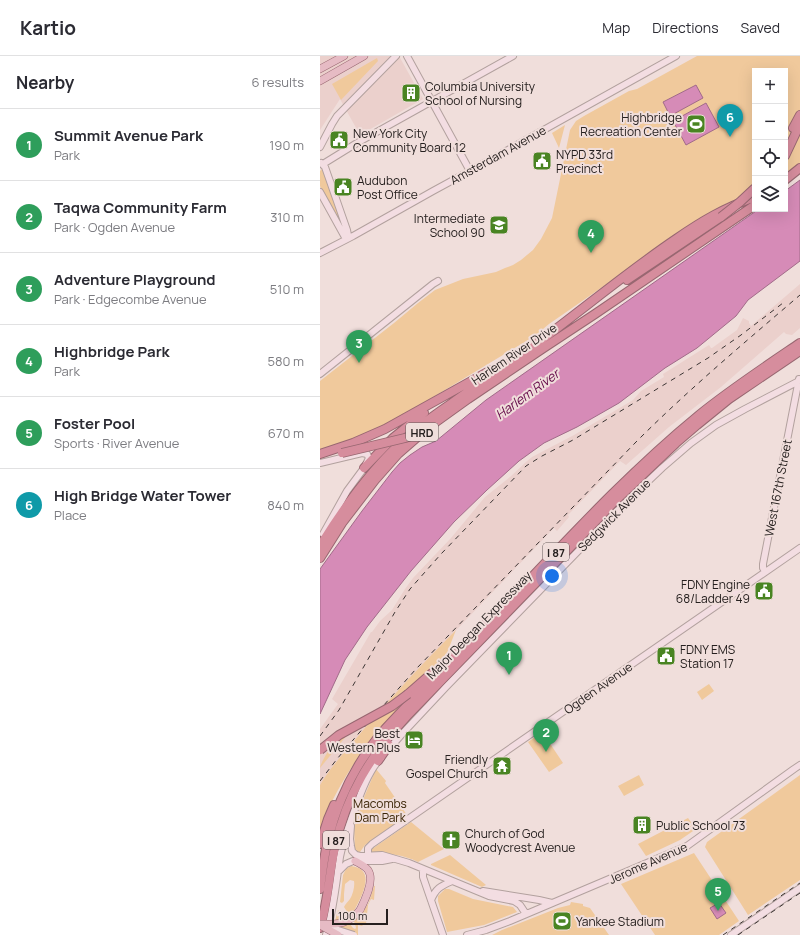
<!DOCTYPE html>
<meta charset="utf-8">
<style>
body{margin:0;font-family:Manrope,sans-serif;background:#f7f7f7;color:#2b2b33}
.controls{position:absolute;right:12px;top:12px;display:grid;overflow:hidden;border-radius:0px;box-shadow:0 4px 16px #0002}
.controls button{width:36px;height:36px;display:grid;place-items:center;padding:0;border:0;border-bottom:1px solid #e1e1e2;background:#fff;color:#2b2b33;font:20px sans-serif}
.scale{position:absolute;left:12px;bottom:10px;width:56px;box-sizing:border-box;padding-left:4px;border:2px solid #26201f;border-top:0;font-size:11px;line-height:14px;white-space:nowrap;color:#26201f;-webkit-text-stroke:3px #f0dedb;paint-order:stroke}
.you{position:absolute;left:232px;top:520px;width:14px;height:14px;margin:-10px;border:3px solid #fff;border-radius:50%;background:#1a73e8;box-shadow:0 0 0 6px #1a73e833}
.badge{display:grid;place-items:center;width:26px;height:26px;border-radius:50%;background:#0b8043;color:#fff;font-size:13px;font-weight:700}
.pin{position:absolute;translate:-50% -33px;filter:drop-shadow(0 1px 2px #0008)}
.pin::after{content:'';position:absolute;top:21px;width:14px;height:12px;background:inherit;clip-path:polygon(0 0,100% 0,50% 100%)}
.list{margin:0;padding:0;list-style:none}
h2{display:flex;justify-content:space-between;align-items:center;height:52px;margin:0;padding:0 16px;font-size:17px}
h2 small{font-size:13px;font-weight:400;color:#7c7c81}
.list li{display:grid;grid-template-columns:26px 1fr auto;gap:12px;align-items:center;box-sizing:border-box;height:72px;padding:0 16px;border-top:1px solid #e1e1e2}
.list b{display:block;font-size:15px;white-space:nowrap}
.list p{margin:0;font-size:13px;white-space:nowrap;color:#7c7c81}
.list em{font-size:13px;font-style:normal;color:#7c7c81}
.icon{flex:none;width:22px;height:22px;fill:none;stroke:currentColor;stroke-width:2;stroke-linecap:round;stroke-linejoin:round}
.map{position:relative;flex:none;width:480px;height:879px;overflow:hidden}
header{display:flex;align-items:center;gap:24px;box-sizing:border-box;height:56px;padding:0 20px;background:#fff;border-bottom:1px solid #e1e1e2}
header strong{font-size:19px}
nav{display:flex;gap:22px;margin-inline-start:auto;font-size:14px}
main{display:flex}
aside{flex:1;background:#fff}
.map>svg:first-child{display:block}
</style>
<header>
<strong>Kartio</strong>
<nav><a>Map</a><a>Directions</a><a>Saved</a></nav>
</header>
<main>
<aside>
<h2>Nearby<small>6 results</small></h2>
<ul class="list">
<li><span class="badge" style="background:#2e9e5b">1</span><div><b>Summit Avenue Park</b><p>Park</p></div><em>190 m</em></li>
<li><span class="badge" style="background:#2e9e5b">2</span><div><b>Taqwa Community Farm</b><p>Park · Ogden Avenue</p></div><em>310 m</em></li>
<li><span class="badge" style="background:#2e9e5b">3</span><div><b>Adventure Playground</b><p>Park · Edgecombe Avenue</p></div><em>510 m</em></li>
<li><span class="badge" style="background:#2e9e5b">4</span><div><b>Highbridge Park</b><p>Park</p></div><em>580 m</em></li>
<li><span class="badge" style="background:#2e9e5b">5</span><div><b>Foster Pool</b><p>Sports · River Avenue</p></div><em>670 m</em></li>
<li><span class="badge" style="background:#0f9aa8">6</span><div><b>High Bridge Water Tower</b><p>Place</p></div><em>840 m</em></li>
</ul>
</aside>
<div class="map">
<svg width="480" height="879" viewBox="0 0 480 879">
<rect width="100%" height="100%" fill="#f0dedb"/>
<path fill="#ebd0cc" d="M0,0H79L103,43L40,79L20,43L0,74Z
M480,228V272L472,279L466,278L464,276L401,331L349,371L306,409L300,405L248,459L249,461L237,475L234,472L97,615L51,665L18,704L0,729V673L18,648L12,643L51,576H52L60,565L72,554L85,533L93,522L131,482L165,441L190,421L206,406L212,401L254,379L313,344L321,335L344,321L343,318L389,289L391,292H392L417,274L423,262L429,265V267L431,270Z"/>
<path fill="#f0c99c" d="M377,0H480V109L465,120V15H435V137L343,189L229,268L223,273V274L218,278L90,355L65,369L37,382L0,394V325L74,267L98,247L115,234L143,223L176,216L185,212L193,209L201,204L213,194L221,183L232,162L250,74L256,65L264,60L309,35L317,33Z
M57,2L58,5L21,44L12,28Z
M245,69L239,92L232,77Z
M2,113L21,162L22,165L20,166L19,165L0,130V115Z
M136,574L125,602L90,632L93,637C63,668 39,696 18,734C11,747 4,760 0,774V729C12,709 29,691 44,673C73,639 104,606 136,574Z
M389,628L394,635L382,644L377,636Z
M25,671L32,673L0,712C1,704 19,679 25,671Z
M221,677H223L243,707L229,716L208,686Z
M56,713L66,725L65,727L87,759L85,761L45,789L40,796L38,797L35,795L34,772L42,746Z
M319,719L324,729L304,740L298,730Z
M480,719V824L428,859L385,791L387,786Z
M368,762L376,773L360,784L326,800L318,788Z
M91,766L124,793L98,806C84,799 69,797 53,797L52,796V793Z
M374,797L419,865L399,879H335L301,828Z
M130,799L166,829L162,831L111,809V808Z
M31,810C57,813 42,840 34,855L41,859L49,846L54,830H55L54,844L51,843L48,849L46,868H44L42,870L38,869V879H11L18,854L23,859L33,872L35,873L36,872C35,864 28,858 24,851C25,848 28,846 30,843C33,838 35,830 34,825L30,824L25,828L24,838V845L22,847L20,846L23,819L26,813Z
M125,833H129L153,843L193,851L197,856L164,869L127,876L118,845V840Z
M251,846L263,848V850L270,852L289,879H172L182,874L238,852L250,849Z"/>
<path fill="#d68bb7" stroke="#a16b89" d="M376,29L383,42L350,60L343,46Z
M386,47L399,71L366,89L353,65Z
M480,124V205L428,244L416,260L377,292L345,312L299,347L257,371L224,387L199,405L167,434L134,466L91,515L47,571L25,604L0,658V513L42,455L72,416L80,407L90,399L102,391L116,385L166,344L439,153H465V135Z
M399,847L406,857L397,863L390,852Z"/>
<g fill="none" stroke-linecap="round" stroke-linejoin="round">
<g stroke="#b2a19e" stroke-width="8">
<path id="secondary" d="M87,0L150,115
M0,91L12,68L17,60L76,0
M1,107L5,111L27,174L28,179L26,183
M3,108L37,87L193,0
M0,136L26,183
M0,197L33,180L113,135L170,104L356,0
M0,318L113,228L118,225
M0,407L42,397L47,398L49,402L44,412L27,435L3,478
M445,515L443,512V508L479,323
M68,694L82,678L126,631L302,450L342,412L371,387L396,369L425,353L479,325
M31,770L30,783L31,790L32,795L36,799L40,800L62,799L89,807L169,840L194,845L200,849L206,858
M48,805V792L52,788L480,492
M103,813V821L123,879
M19,815L26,808L33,805H62L72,803
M163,835L219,844L232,847
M111,844C116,832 121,830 132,825
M6,879C14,853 16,827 20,801C24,781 31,764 38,745C43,731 50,713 61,702
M147,879L166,874L190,865L367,790L474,713L480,709
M411,879L480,832"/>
</g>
<g stroke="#986771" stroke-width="8">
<path id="primary" d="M0,13L24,0
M0,25L44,0
M35,805C40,808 45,810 48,814C55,824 45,844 40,854"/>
</g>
<g stroke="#986771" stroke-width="10">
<path id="highway" d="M473,72L480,59
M465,100L480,68
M465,124L480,112
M307,224L401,161
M0,398L33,387L65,373L171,314
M44,412L73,382L104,357
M0,490C24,451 51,413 86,382C102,367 121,355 139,342C170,320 202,299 232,276C273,245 313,212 356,183C382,165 404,152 435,141
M0,502L22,467L55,424L78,398L109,371L148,343L222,293L275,258L435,149
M88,638L112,617
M58,705L69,689
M0,788L8,763L14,749
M0,833C2,817 4,800 8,784C18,743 37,705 65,673C112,622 161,573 210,523C264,466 318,409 379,359C411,333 446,310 480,287
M0,872C8,846 9,818 15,791C26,739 51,699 87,660L296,444L356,387L377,369L409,343L480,295"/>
</g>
<use href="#secondary" stroke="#f3dde2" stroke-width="6"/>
<use href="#primary" stroke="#e6bbc4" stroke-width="7"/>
<use href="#highway" stroke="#d68d9d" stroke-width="8"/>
<path stroke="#3b3433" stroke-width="1" stroke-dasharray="5 5" stroke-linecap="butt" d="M0,680L19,654L75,556L90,533L121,498L206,410L222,400L253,384L388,302L421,279L463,247
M0,725L17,703L39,677L96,613L316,386C368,334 424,287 480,239
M403,879L480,827
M418,879L480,837"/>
<g stroke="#b2a19e" stroke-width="8" stroke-linecap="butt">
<path id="secondary-bridge" d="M9,871L34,879"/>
</g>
<g stroke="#986771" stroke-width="8" stroke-linecap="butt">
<path id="primary-bridge" d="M0,868C18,868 28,869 40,854
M0,869L18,879"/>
</g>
<g stroke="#986771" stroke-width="10" stroke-linecap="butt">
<path id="highway-bridge" d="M401,161L420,146L435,132
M22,397L85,382L109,373
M0,694L19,679L72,650L88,638"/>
</g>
<use href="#secondary-bridge" stroke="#f3dde2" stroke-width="6"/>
<use href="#primary-bridge" stroke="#e6bbc4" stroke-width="7"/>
<use href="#highway-bridge" stroke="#d68d9d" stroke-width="8"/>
</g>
<defs>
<g id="building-square" transform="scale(1)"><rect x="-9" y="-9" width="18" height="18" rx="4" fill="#498422" stroke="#f0dedb"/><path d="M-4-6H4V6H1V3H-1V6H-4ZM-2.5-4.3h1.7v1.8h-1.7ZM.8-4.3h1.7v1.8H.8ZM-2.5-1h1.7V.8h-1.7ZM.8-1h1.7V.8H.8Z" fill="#fff"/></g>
<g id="stadium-square" transform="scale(1)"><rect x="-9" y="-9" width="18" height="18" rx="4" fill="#498422" stroke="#f0dedb"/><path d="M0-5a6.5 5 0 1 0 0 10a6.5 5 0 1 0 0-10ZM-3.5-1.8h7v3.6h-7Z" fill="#fff"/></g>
<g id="civic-square" transform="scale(1)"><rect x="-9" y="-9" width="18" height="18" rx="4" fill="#498422" stroke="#f0dedb"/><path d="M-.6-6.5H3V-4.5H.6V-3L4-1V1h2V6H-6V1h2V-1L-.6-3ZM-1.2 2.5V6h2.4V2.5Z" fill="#fff"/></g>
<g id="school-square" transform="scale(1)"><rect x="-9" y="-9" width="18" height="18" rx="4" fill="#498422" stroke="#f0dedb"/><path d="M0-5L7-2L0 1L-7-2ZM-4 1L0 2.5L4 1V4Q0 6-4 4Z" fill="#fff"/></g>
<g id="hotel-square" transform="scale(1)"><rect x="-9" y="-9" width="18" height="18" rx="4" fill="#498422" stroke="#f0dedb"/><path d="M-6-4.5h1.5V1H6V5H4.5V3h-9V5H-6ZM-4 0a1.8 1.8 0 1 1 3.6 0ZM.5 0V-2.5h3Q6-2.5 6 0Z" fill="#fff"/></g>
<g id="temple-square" transform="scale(1)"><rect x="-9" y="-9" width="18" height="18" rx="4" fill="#498422" stroke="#f0dedb"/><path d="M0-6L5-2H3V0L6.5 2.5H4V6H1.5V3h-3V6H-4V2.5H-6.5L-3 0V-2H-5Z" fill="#fff"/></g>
<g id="church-square" transform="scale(1)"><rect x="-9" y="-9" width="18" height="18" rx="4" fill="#498422" stroke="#f0dedb"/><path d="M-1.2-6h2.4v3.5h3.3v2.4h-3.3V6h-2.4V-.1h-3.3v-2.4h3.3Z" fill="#fff"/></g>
</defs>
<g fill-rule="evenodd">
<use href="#building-square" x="91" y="37"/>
<use href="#stadium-square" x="376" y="68"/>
<use href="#civic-square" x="19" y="84"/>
<use href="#civic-square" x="222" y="105"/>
<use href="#civic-square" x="23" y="131"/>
<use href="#school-square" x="179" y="169"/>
<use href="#civic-square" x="444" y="535"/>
<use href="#civic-square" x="346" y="600"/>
<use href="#hotel-square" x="94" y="684"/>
<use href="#temple-square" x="182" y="710"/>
<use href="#building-square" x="322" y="769"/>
<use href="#church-square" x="131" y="784"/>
<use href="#stadium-square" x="242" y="865"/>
</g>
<g text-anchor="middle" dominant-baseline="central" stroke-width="4" stroke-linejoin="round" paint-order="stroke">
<g fill="#f0dedb" stroke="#635957" stroke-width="1">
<rect x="86" y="367" width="32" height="18" rx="3"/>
<rect x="223" y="487" width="26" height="18" rx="3"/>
<rect x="3" y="775" width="26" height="18" rx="3"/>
</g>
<g font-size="11" font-weight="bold" fill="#26201f">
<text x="102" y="376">HRD</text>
<text x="236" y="496">I 87</text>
<text x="16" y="784">I 87</text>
</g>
<g font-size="12" fill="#26201f" stroke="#f0dedb" text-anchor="start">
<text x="105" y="30">Columbia University<tspan x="105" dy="14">School of Nursing</tspan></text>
<text x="362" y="61" text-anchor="end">Highbridge<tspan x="362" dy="14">Recreation Center</tspan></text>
<text x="33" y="77">New York City<tspan x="33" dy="14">Community Board 12</tspan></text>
<text x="236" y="98">NYPD 33rd<tspan x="236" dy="14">Precinct</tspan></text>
<text x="37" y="124">Audubon<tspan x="37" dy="14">Post Office</tspan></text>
<text x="165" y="162" text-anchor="end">Intermediate<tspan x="165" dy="14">School 90</tspan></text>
<text x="430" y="528" text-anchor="end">FDNY Engine<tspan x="430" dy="14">68/Ladder 49</tspan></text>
<text x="360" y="593">FDNY EMS<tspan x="360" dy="14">Station 17</tspan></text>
<text x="80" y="677" text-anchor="end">Best<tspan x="80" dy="14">Western Plus</tspan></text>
<text x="168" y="703" text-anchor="end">Friendly<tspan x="168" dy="14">Gospel Church</tspan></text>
<text x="336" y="769">Public School 73</text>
<text x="145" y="777">Church of God<tspan x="145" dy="14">Woodycrest Avenue</tspan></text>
<text x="256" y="865">Yankee Stadium</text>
</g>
<g font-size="12" fill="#26201f" stroke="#f0dedb">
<text transform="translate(178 99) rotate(-29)">Amsterdam Avenue</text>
<text transform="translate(194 298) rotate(-34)">Harlem River Drive</text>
<text transform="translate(458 432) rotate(-79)">West 167th Street</text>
<text transform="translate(294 459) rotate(-45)">Sedgwick Avenue</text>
<text transform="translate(159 569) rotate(-46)">Major Deegan Expressway</text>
<text transform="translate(278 632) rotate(-35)">Ogden Avenue</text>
<text transform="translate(328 807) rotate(-24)">Jerome Avenue</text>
</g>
<g font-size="12" fill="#3b2506" stroke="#f0dedb">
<text x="60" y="747">Macombs<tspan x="60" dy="14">Dam Park</tspan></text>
</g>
<g font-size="13" font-style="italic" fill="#640949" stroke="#f0dedb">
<text transform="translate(207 338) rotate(-36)">Harlem River</text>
</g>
</g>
</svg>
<div class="controls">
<button>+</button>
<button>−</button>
<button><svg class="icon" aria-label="locate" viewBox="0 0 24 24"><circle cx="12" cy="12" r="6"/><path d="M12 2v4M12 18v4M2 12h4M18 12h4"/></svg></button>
<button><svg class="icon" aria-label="layers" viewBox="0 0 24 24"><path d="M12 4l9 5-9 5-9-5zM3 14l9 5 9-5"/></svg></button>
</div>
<div class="scale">100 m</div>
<div class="you"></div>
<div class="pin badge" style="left:189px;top:619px;background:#2e9e5b">1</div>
<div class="pin badge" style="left:226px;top:696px;background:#2e9e5b">2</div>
<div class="pin badge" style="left:39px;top:307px;background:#2e9e5b">3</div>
<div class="pin badge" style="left:271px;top:197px;background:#2e9e5b">4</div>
<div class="pin badge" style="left:398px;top:855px;background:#2e9e5b">5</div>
<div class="pin badge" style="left:410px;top:81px;background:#0f9aa8">6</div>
</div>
</main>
